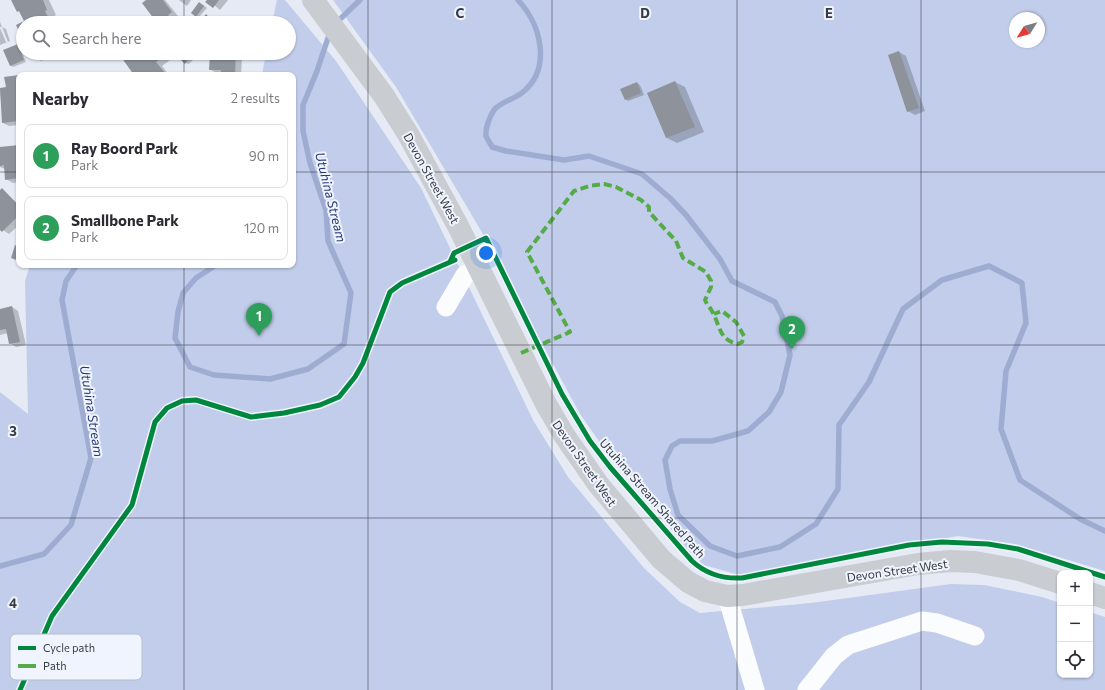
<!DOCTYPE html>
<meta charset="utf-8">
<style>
body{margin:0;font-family:Commissioner,sans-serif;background:#f7f7f7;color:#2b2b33}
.controls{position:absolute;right:12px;bottom:12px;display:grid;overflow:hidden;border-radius:8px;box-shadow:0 1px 3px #0004}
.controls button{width:36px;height:36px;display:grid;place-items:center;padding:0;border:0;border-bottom:1px solid #e1e1e2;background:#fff;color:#2b2b33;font:20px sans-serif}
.compass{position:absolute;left:1009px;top:12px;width:36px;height:36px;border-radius:50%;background:#fff;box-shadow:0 1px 3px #0004;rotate:233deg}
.you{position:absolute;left:486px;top:253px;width:14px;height:14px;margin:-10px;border:3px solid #fff;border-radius:50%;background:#1a73e8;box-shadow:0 0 0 6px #1a73e833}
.badge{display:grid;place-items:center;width:26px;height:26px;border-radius:50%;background:#747882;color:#fff;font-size:13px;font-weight:700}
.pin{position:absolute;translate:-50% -33px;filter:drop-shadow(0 1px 2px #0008)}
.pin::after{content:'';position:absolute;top:21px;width:14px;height:12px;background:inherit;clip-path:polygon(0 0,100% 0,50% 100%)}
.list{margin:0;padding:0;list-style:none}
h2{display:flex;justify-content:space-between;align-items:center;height:52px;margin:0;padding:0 16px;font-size:17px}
h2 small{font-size:13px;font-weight:400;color:#7c7c81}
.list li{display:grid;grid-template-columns:26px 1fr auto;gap:12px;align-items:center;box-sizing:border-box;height:64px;margin:0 8px 8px;padding:0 8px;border:1px solid #e1e1e2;border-radius:8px}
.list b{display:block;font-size:15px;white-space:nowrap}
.list p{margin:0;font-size:13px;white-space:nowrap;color:#7c7c81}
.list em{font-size:13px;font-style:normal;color:#7c7c81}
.icon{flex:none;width:22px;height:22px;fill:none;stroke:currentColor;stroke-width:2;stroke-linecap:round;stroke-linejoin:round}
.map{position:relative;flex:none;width:1105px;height:690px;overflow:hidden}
.search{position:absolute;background:#fff;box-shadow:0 1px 3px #0004;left:16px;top:16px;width:280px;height:44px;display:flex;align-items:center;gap:10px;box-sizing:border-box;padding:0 14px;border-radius:22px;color:#7c7c81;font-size:15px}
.panel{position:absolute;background:#fff;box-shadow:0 1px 3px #0004;left:16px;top:72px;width:280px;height:196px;border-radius:8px}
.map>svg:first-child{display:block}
</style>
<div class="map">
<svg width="1105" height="690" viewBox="0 0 1105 690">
<rect width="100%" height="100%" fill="#e5eaf5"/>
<path fill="#c1cdea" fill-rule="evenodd" d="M277,0H285L336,61L421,188L533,420L568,477L644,568L680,602L700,613L811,603L951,584L984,585L1042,597L1060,603V675H1090V612L1105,617V690H0V392L28,414L25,281L30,265H293V75H262L266,53H289V23H272Z
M333,0H1105V571L1015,544L958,536L739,575L704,565L689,551L606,451L580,414L480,229L396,87ZM1015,18H1039V42H1015Z"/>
<path fill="#0003" d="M12,0H49L56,15L54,16L57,23H23V38L17,25L25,21Z
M147,0H165L178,16L173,19L177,23H158L143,3Z
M179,0H191L187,6Z
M208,0H228L220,10Z
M202,4L207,8L199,17L196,16Z
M209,17L213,21L212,23H200Z
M0,22L2,27L6,29L10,41L0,45V28L6,42H8L2,27H0Z
M17,45L20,47L26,62L13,67L10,65Z
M899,52L906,56L925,111L915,115L908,111Z
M30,53H52L53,55L41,61Z
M122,53H170L174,57L162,66L169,75H136Z
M187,53H196L198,55L189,64L186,63Z
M211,53H238V55L242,58L241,75H222V73H216L210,69Z
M244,53H267L266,59Z
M19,76V125L9,126L3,123L0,89L7,88Z
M675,82L685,87L704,132L677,143L667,138L648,93Z
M637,83L640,85L644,95L628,101L625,99Z
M19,146V182L13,183L6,179L5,169L0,167V153Z
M2,189L19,205V225L9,234L0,228V191Z
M12,307L18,311L26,345L16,347L10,343L8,333L0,335V310Z"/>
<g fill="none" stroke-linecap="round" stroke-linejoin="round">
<path stroke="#9eacd2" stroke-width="5.5" d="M518,0C541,24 552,68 523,92C515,99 500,102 494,110C490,116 485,128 486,136C487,139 491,144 492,147L506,151L564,160L589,156L642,174L670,198L686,215L720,259L732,281L775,302L782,316L790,355L781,392L769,412L748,431L712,441H680L672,446L665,460L670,489L678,515L710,546L737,556L780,547L816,524L838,489L839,425L869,382L903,309L942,280L989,266L1022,283L1026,323L1006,371L1001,429L1020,480L1080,519L1105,531
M336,23L360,0
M216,265L196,278L183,293L178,312L175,338L190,367L214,375L270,379L308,369L344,344L351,293L328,241L326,210L310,163L303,131V105L317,71L330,32
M0,566L44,554L71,525L91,458L62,300L66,281L77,265"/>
</g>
<path fill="#8e929b" d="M11,0H43L47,10L45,11L51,23H23V40L16,25L24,21L19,11L17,12Z
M146,0H163L172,12L168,15L173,22L157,23L142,3Z
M207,0H219L213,8L205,2Z
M199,2L204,6L196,17L191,13Z
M206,14L211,19L208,23H199Z
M248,18L266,22V23H247Z
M18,44L24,60L10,66L3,50Z
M899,51L919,108L907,112L888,55Z
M120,53H169L156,62L165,73L162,75H146L144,72L140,75H134L119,54Z
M185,53H195L185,64L180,59Z
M210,53H236L235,75H221V70H209Z
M19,75V121L2,123L0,88L6,87L4,77Z
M675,81L695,127L666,138L647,93Z
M637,82L641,93L625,100L620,89Z
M19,145V178L5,180L4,165L0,166V147Z
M2,188L19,206V215L2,232L0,230V190Z
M15,245L19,247V261L11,258Z
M12,306L20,342L9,344L6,329L0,330V309Z"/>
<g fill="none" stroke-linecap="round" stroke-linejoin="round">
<path stroke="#fbfcfe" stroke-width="19" d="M446,307L465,275L479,267
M727,596L755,690
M807,690L834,656L848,645L922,621L937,623L975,636"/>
<path stroke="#c9ccd1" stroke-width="22" d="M313,0L384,96L408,134L458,226L546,404L564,435L598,484L661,559L688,582L705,591L727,596L743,595L918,564L950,561L975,562L1019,570L1060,583
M1090,593L1105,598"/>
<path stroke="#55ac47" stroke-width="4" stroke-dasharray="8 4" stroke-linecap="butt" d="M521,353L570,332L527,252L574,191L589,186L604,184L616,187L641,200L649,207V212L676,241L683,258L706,272L711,281V287L705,300C707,305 711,308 713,313C720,326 719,340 738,344L742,342L744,336L736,322L722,311L714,314"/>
<g stroke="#f0f4fe" stroke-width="8">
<path id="cycleway" d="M450,262L454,253L486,238L562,394L590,441L610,467L692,561C706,574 723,579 742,578L909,545L942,542L988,544L1018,549L1105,577
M20,690L52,616L132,505L155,422L167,408L182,401L196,400L251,417L284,413L320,405L339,397L355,377L363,363L390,292L402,283L455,260"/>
</g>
<use href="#cycleway" stroke="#00873e" stroke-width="5"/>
</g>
<path fill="none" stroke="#373b44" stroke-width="1" stroke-opacity="0.55" d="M184,0V23M368,0V690M552,0V690M737,0V690M921,0V690M184,53V75M0,172H19M293,172H1105M184,265V690M0,345H1105M0,518H1105"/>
<g text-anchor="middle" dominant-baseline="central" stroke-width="4" stroke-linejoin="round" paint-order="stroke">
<g font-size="12" fill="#373b44" stroke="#f0f4fe">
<text transform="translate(432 178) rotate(61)">Devon Street West</text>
<text transform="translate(585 463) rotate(55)">Devon Street West</text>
<text transform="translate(653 498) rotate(49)">Utuhina Stream Shared Path</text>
<text transform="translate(897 570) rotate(-8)">Devon Street West</text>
</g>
<g font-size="13" font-style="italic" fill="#283b78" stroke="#f0f4fe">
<text transform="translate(331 197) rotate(76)">Utuhina Stream</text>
<text transform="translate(92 411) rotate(81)">Utuhina Stream</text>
</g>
</g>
<rect x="10" y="634" width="132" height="46" rx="6" fill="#f0f4fe" stroke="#b8bcc6" stroke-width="1"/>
<rect x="18" y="646" width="18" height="4" fill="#00873e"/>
<rect x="18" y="664" width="18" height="4" fill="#55ac47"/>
<g font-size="11" fill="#373b44">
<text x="43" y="652">Cycle path</text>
<text x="43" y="670">Path</text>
</g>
<g font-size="13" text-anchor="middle" font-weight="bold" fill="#373b44" stroke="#f0f4fe" stroke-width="4" stroke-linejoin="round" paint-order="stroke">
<text x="460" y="18">C</text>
<text x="645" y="18">D</text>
<text x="829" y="18">E</text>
<text x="13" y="436">3</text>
<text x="13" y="608">4</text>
</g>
</svg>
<div class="controls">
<button>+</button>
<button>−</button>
<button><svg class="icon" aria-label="locate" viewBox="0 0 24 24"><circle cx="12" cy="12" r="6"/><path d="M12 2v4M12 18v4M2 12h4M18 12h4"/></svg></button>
</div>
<svg class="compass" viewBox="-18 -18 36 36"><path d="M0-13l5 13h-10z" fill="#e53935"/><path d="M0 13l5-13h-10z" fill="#7c7c81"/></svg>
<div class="you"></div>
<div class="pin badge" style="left:259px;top:336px;background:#2e9e5b">1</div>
<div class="pin badge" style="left:792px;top:349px;background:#2e9e5b">2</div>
<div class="search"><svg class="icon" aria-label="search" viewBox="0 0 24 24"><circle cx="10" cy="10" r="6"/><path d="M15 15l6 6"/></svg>Search here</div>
<section class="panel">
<h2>Nearby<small>2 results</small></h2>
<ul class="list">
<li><span class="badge" style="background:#2e9e5b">1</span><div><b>Ray Boord Park</b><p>Park</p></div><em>90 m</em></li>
<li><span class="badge" style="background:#2e9e5b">2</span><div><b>Smallbone Park</b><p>Park</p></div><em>120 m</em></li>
</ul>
</section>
</div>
